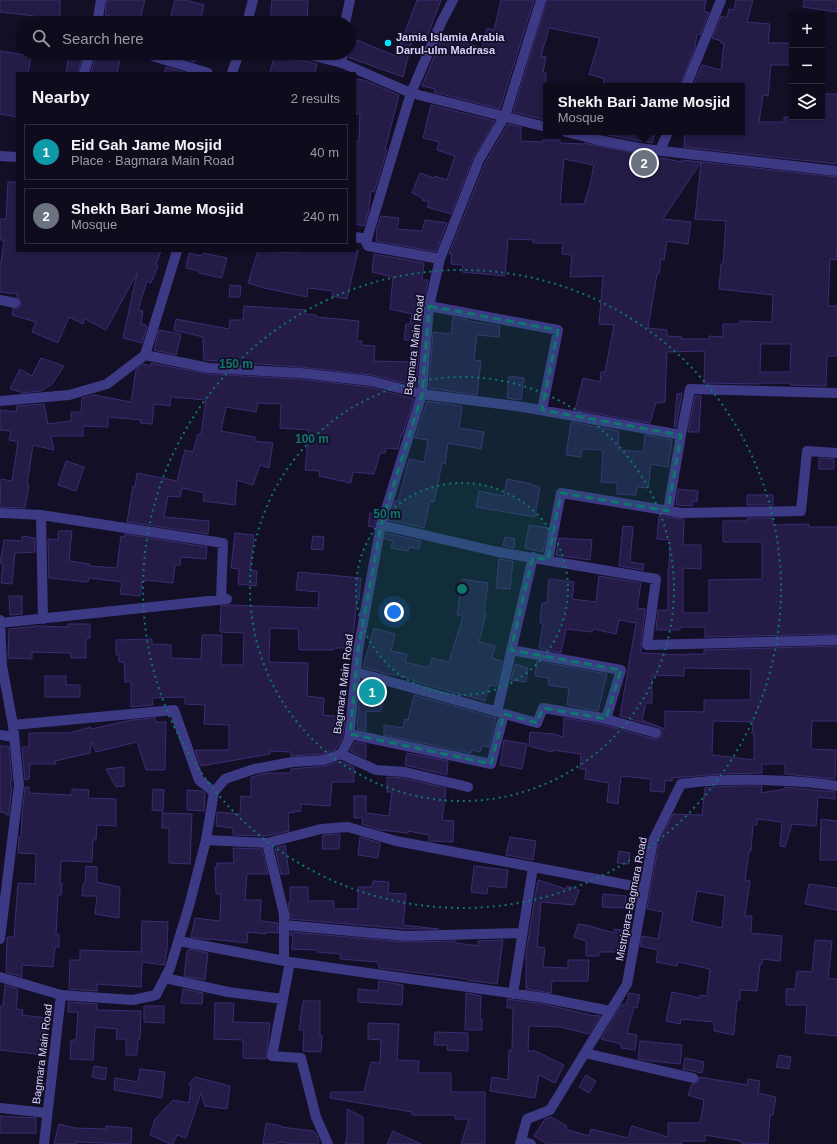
<!DOCTYPE html>
<meta charset="utf-8">
<style>
body{margin:0;font-family:Arial,sans-serif;background:#1c1929;color:#f1f3f6}
.controls{position:absolute;right:12px;top:12px;display:grid;overflow:hidden;border-radius:0px;box-shadow:0 1px 3px #0004}
.controls button{width:36px;height:36px;display:grid;place-items:center;padding:0;border:0;border-bottom:1px solid #2e2b3b;background:#0e0b1c;color:#f1f3f6;font:20px sans-serif}
.you{position:absolute;left:394px;top:612px;width:14px;height:14px;margin:-10px;border:3px solid #fff;border-radius:50%;background:#1a73e8;box-shadow:0 0 0 6px #1a73e833}
.badge{display:grid;place-items:center;width:26px;height:26px;border-radius:50%;background:#2563eb;color:#fff;font-size:13px;font-weight:700}
.pin{position:absolute;translate:-50% -50%;border:2px solid #fff;box-shadow:0 1px 4px #0006}
.popup{position:absolute;left:543px;top:83px;width:202px;height:52px;box-sizing:border-box;display:grid;place-content:center;border-radius:0px;background:#0e0b1c;filter:drop-shadow(0 1px 3px #0005);font-size:13px;white-space:nowrap;color:#9b9ba3}
.popup b{font-size:15px;color:#f1f3f6}
.popup::after{content:'';position:absolute;left:50%;top:100%;margin-left:-8px;border:8px solid transparent;border-top-color:#0e0b1c}
.list{margin:0;padding:0;list-style:none}
h2{display:flex;justify-content:space-between;align-items:center;height:52px;margin:0;padding:0 16px;font-size:17px}
h2 small{font-size:13px;font-weight:400;color:#9b9ba3}
.list li{display:grid;grid-template-columns:26px 1fr auto;gap:12px;align-items:center;box-sizing:border-box;height:56px;margin:0 8px 8px;padding:0 8px;border:1px solid #2e2b3b;border-radius:0px}
.list b{display:block;font-size:15px;white-space:nowrap}
.list p{margin:0;font-size:13px;white-space:nowrap;color:#9b9ba3}
.list em{font-size:13px;font-style:normal;color:#9b9ba3}
.icon{flex:none;width:22px;height:22px;fill:none;stroke:currentColor;stroke-width:2;stroke-linecap:round;stroke-linejoin:round}
.map{position:relative;flex:none;width:837px;height:1144px;overflow:hidden}
.search{position:absolute;background:#0e0b1c;box-shadow:0 1px 3px #0004;left:16px;top:16px;width:340px;height:44px;display:flex;align-items:center;gap:10px;box-sizing:border-box;padding:0 14px;border-radius:22px;color:#9b9ba3;font-size:15px}
.panel{position:absolute;background:#0e0b1c;box-shadow:0 1px 3px #0004;left:16px;top:72px;width:340px;height:180px;border-radius:0px}
.map>svg:first-child{display:block}
</style>
<div class="map">
<svg width="837" height="1144" viewBox="0 0 837 1144">
<rect width="100%" height="100%" fill="#130f26"/>
<path fill="#241b47" stroke="#3b2d73" fill-rule="evenodd" d="M0,0H60V19L0,12Z
M107,0H145L139,23L105,15Z
M175,0H186L204,5L200,23H169Z
M272,0H308L307,23H270Z
M417,0H441L428,35L414,33L403,77L348,57L352,38L396,56Z
M501,0H534L500,109L434,92L435,89L422,86L443,35L482,48L487,28L494,30Z
M547,0H706L704,11L709,13L700,35L697,34L695,47L680,86H603L604,79L589,74L600,38L549,28L541,56L546,57L543,72L546,73V120L513,112Z
M736,0H753L747,22L770,24L768,43H792V65H771L768,96L763,95L759,122H784V117H822V94H837V164L684,147L685,132H709V134H742V86H693L702,65L721,70L724,43H721V41L712,38L721,16L727,18L729,9L734,10Z
M804,0H837V12L803,7Z
M0,51L31,56L28,73H17V117L0,114Z
M69,53H83L78,73H66Z
M169,53H197L195,62L169,54Z
M96,54L120,59L117,73H91Z
M275,54L299,61V59L317,64L315,73H270Z
M166,67L186,73H164Z
M355,79L364,80L399,95L385,149L387,150L374,192L371,191L368,214L364,226L355,224V141H359L360,114H355Z
M431,105L495,121L473,158L451,214L427,207L429,202L422,200L423,198L412,193L420,173L434,178L435,176L447,180L455,156L437,150L439,142L423,138Z
M508,124L521,127V141L543,142V140H560V143L584,144V143L682,162V160L701,162L663,219L691,222L688,244L667,241L664,260L661,259L659,274H657L648,328L667,330V336L682,337L681,339H709V336L723,337V324H740V321L772,322L773,295L719,289L721,264H723L726,221L695,219L701,162L837,177V249L836,260L830,259L828,306H837V356H827L826,386L790,385V383H760V384L704,383L705,351L667,352L665,402L656,403L650,423L575,410L583,378L600,382L601,372H605L614,325L599,324L603,276L570,277L572,255L562,254L563,243H533L534,240L508,239L505,276L462,272L463,265L451,264L452,254H449L485,163ZM564,159L594,165L590,185L584,204H560ZM761,344H791L790,372H760Z
M593,132H655L652,143Z
M8,182H17V251H161L156,265L158,266L151,283L147,281L138,310L143,311L141,324L146,325V327H147L142,343L123,338L137,273L106,330L85,319L83,324L69,317L58,343L32,332L36,322L12,315L13,309H17L20,307L21,301L17,297V294L0,292V263H1L4,240H0V219H6Z
M381,216L399,218L397,229L422,231L425,220L447,223L436,252L376,241L377,228Z
M258,251L298,253V251H358L347,299L332,296L333,291L308,288L307,297L264,288L248,283Z
M189,253L202,256L203,253L227,258L222,278L199,273V271L186,268Z
M374,254L424,263L422,280H428L423,305L416,386L372,375L300,367L204,360L203,337L174,330L176,319L229,329L230,320H243L244,306L306,310L305,314L316,315V317L359,321L357,341H362V345L375,346L374,361L410,362L412,340H404L406,324H410L412,314L390,309L393,277L372,272Z
M230,285L241,286L240,297H229Z
M453,317L468,320V321L500,326L499,337L477,335L474,360L481,361L477,395L429,388L433,332L451,334Z
M159,330L181,334L176,355L154,350Z
M41,358L64,366L52,384L41,391L21,393V392L10,389L20,369L32,376Z
M151,363L209,374L299,379L370,387L414,399L402,436L401,435L398,449L386,448L385,453H380L374,474L353,472L351,483L319,476L320,471L305,470L309,430L280,428L281,404L258,403L256,412L226,407L221,431L255,437V441L273,443L269,468L260,465L253,485L237,480L235,505L203,501L204,493L182,488L180,497L168,496L164,517L209,521L208,534L127,522L133,486L135,487L137,473L177,481L185,450L193,452L198,434H201L206,400L171,397L170,406L154,404L152,424L140,423L141,420L108,417V427L83,426V436H51L54,450L33,445L27,484H29L25,508L0,507L1,479L12,481L18,442L9,440L11,431L0,430V410L16,412L17,406L44,404L48,424L71,421V412H81L82,398L94,395L131,402L136,370L143,364L151,366Z
M509,376L524,378L521,400L507,398Z
M682,393L676,427H674L677,394Z
M695,396H701L699,432H688Z
M427,401L462,406L459,428L484,432L481,449L448,443L445,464L442,463L434,502L430,501L424,528L389,520L395,501H398L409,459L424,462L428,440L415,438Z
M571,422L619,431L618,450L643,452L645,435L672,440L668,467L651,464L648,488L637,487L636,495L617,494V483L601,482L603,450L582,449L581,457L566,455Z
M819,458L834,459V469H819Z
M66,461L84,467L76,491L58,485Z
M507,479L532,484V485L540,487L535,517L476,507L479,491L504,496Z
M678,489L698,491L697,502L692,501V506L676,505Z
M747,495H773V505H747Z
M370,513L378,514L374,527L368,526Z
M659,516L684,519L683,545H701V569L683,568V613H709V580L762,579V542H723V521H747V518H773V525L809,524V527H837V634L705,637V627H680V630H656L658,610H668V568H669L670,540L657,539Z
M529,525L548,528L543,552L525,548Z
M623,526L633,527L630,562L644,564L643,570L619,566Z
M58,531H72L69,561L90,564V566L117,568L121,536L124,537L125,534L207,547L206,559L181,557L180,565H175L173,583L145,580V582L142,581L140,596L120,594L122,582L89,578L88,582L49,578L48,539L58,540Z
M235,533L254,535L250,570L257,571L256,586L238,584L239,569L231,568Z
M386,533L421,541L419,549L409,547L408,551L391,548L393,541L385,539Z
M22,536L35,538V552L15,553L12,584L1,583L3,564L0,563L4,540L22,541Z
M313,536L324,537L323,550L311,549Z
M505,537L515,539L514,548L503,546Z
M559,538L592,540L590,560L556,555Z
M499,559L513,561L510,589L496,588Z
M298,572L361,578L359,600H357L352,648H334V650H299L298,629L270,628L269,662L308,663L307,696L324,698L323,715L345,717L343,737L336,749L323,754L291,756V752L270,751V754L201,766L195,750H229V725L204,724L205,705L185,704V697L152,698L153,705L131,707V682H125L124,662H119V655H116V640L152,639V644L171,645V658L201,659L202,635H222L221,665H243L244,633L220,632L221,606L228,605L318,608L319,592L296,590Z
M599,576L641,583L637,608L645,609L641,644V653L687,655V654H704V650L837,646V721H812L811,749L836,750L835,779L785,774V764H762V773L721,774L672,778V781L665,780L664,792L650,791L651,779L621,776L618,804L607,802L609,783L585,779L586,769H580L581,754L553,750L552,752L529,746L530,732L554,734L563,737L564,718L601,724L654,739H658L662,735V731L658,727L620,716L636,623L619,620L616,634L593,629L592,632L566,629L561,653L539,648L543,623H540L542,603H547L549,579L574,582L572,599L596,602ZM684,668L751,669L750,700H704V712L665,711V729L642,720L646,703H652V675L684,676ZM713,721L753,722L752,734H754V760L712,755Z
M462,579L488,583L484,614H486L479,642L495,646L492,658L502,661L496,686L489,685L485,701L413,681L414,679L390,674V675L363,667L374,628L395,634L391,651L407,654L405,662L429,668L432,658L449,662L463,616L457,615Z
M9,596H22V614L10,615Z
M68,624H90V638L86,639V658H71V653L32,652V659L8,658L9,629L38,626L68,627Z
M537,661L607,674L598,711L567,705L569,688L548,685L549,678L535,676Z
M515,664L528,668L526,682L511,680Z
M45,676H66V685H80V697H45Z
M361,680L387,687L381,711L366,712V731L357,729Z
M414,695L496,718L489,747L482,746L480,752L472,750L471,753L384,735V725L403,728L405,719L408,720Z
M155,718L156,722H166L165,770H146L137,742L96,752L91,742L90,753L55,761L56,764H30L29,779L25,780L22,747H29V733H69L91,727V729L132,720Z
M504,740L527,744L522,769L500,765Z
M355,742L366,744V758L350,751Z
M0,746H9L12,782H10L11,786H12L9,815H6V813L0,812Z
M407,753L448,761L447,775L405,765Z
M341,761L354,767V782H332L330,806L301,804V811L288,813L289,831L266,836L233,835V828L216,826L217,812L240,814L241,796L251,797V777L267,773H291V769L325,766Z
M124,767V786L116,787L106,769Z
M387,777L404,778L446,788L442,820L454,821L453,842L429,841V835L408,831V833L381,830L362,824L363,818H354V796H366V813L389,816L392,792H387Z
M735,786H762L761,793L785,789V787L835,792V799L818,797L816,826L792,824L785,847L780,846L782,822L757,819V825H753L751,851H749L745,880L750,881L745,916H752L751,933L782,936L780,961L762,959V964H760L757,991L740,990V1000H737L734,1035L714,1031V1022L681,1019L680,1024L666,1021L672,992L700,998V995L707,996L710,969L678,962L677,966L656,962L658,950L640,946L642,936L658,939L663,912L647,909L659,843H661L662,837L673,814L702,815L705,788ZM697,891L725,896L722,928L692,921Z
M25,787H29V793L72,795V789L89,790L88,798L116,799V826L97,825L96,840H93L92,862L61,861L60,883H62L61,895H58L56,934H59V947H55L53,967L22,965V977L6,972L7,937H14L18,883L35,884L36,854L18,853L19,837H21L22,815Z
M153,789L164,790L163,811L152,810Z
M187,790L202,791L205,793L204,811L187,810Z
M162,813L192,814L190,864L169,863V828H162Z
M821,819L837,821V860H820Z
M340,834L339,849H322L323,835Z
M360,837L380,843L378,858L358,855Z
M510,837L536,841L533,860L506,855Z
M285,845L288,866L289,874H281L275,848Z
M233,848L262,849L268,874H247L245,900H261L260,921L278,923V933L266,932V934L248,932L247,943L210,939V940L191,937L195,918L220,921L221,894H216L215,867H217V863H234Z
M619,851L630,853L629,864L617,863Z
M86,866L97,867V882L120,887L119,918L95,914L97,896H82L83,884H85Z
M474,866L508,870L506,888L488,886L487,894L471,892Z
M538,880L566,889L567,886L579,890L574,905L541,902L537,947L545,948L543,967L568,968V960H589L588,981H552L551,993L526,989V953Z
M373,881L389,882L388,893L406,894L403,925L439,929H406L290,919L288,903H290V887H308V901H334V909H358V887H372Z
M809,884L837,888V910L805,904Z
M632,892L637,893L635,906H631Z
M603,894L626,896L625,908L602,907Z
M142,921L168,922L167,949L164,965L142,962L141,987L97,984V991L69,989L70,960H80V950L141,952Z
M578,924L590,926L614,933V929L630,931L628,944L623,943V952H599V956H586V941L574,937Z
M290,932L406,942L456,941V943L478,946V941L503,940L497,984L481,982L467,980V979L379,968L378,962L340,959L341,954L317,952V950L292,949L293,935H290Z
M815,940L832,941L828,979H837V1036L805,1033L807,1005H786V989H795L797,971L812,972Z
M189,949L208,953L205,980L184,976L187,952Z
M379,981L403,985L402,1005L358,1002V989L378,991Z
M5,985L18,989L16,1009L23,1010L22,1015L47,1018L44,1055L0,1050V1006H3Z
M183,989L203,993L202,1004L181,1003Z
M466,993L481,996L480,1019H482V1030H465Z
M629,993L640,995L637,1008L634,1007L627,1033L637,1035L635,1050L621,1048V1044L601,1039L622,1004L626,1005Z
M507,999L544,1004L595,1016V1015L600,1016L589,1034L560,1027L529,1026L528,1051H535L564,1065L555,1083L539,1075L535,1098L490,1091L492,1077L508,1080L509,1050H512L513,1008H507Z
M303,1001H320V1036H322L321,1052L303,1051L304,1030H299Z
M68,1002L97,1004V1010L141,1011L140,1039H138L137,1055H126V1039H116L117,1029L95,1027L93,1060L70,1059L71,1040H76L78,1012H68Z
M215,1003H234L233,1022L270,1023L266,1059L243,1058V1040L214,1039Z
M144,1006H164V1023L144,1022Z
M368,1023L399,1024L397,1060L419,1061L418,1073H451V1092H485V1144H461L469,1119H455V1115H412V1112L330,1098L331,1092H364L371,1062L380,1063L381,1040L368,1039Z
M435,1032L468,1033V1051L447,1050L448,1045H434Z
M640,1041L682,1045L680,1064L651,1061L638,1059Z
M779,1055L791,1057L789,1069L776,1067Z
M685,1058L704,1062L702,1073L683,1069Z
M94,1066L107,1068L105,1080L92,1077Z
M140,1069L165,1072L162,1098L114,1090L115,1078L138,1082Z
M586,1075L596,1081L589,1093L579,1087Z
M195,1077L230,1086L227,1109L205,1106L201,1093L186,1138L177,1135L173,1144H170L150,1135L155,1119L173,1100L189,1103L191,1086L189,1084Z
M699,1077L747,1085L748,1079L760,1081L758,1093L776,1097L773,1115H770L768,1144L741,1143V1141L705,1135V1141H682V1144H547L534,1136L545,1119L551,1117L567,1126L565,1129L589,1136L591,1129L628,1138L632,1126L668,1137V1123H700L704,1100L688,1095L692,1084L697,1083Z
M347,1109L363,1117V1144H345L347,1136Z
M0,1116L36,1118V1133H0Z
M266,1123L281,1126V1127L313,1131L315,1132L319,1140L318,1144H296L278,1142V1144H263Z
M59,1124L75,1128L106,1129V1126L132,1128L131,1144L76,1142V1144H54Z
M393,1131L421,1144H387Z"/>
<g fill="none" stroke-linecap="round" stroke-linejoin="round">
<path stroke="#3d3a85" stroke-width="10" d="M97,23L101,0
M247,23L253,0
M345,23L350,0
M143,53L208,73
M342,63V53
M84,73L90,53
M232,73L239,53
M686,86L721,0
M505,116L541,0
M660,150L668,132
M0,156L17,157
M355,237L367,239
M440,259L368,246L366,242L411,93L441,23L453,0
M0,300L15,303
M429,306L558,330L542,410
M145,355L177,251
M0,401L69,395L107,384L145,355L209,368L300,373L371,381L422,394L523,407L681,435L690,389L837,393
M668,511L681,435
M0,513L41,515L223,543L221,600
M41,515L43,619
M381,525L498,552L656,579L647,645L837,640
M548,560L561,493L682,513L801,511L807,451L837,453
M0,620L2,666L13,725L19,785L0,939
M0,623L227,599
M511,650L621,670L606,719
M356,672L537,723L543,708L602,718L656,733
M497,712L533,557
M13,725L174,710L199,780L214,792
M350,734L491,764L504,714
M0,735L14,737
M341,754L376,770L405,772L468,787
M206,840L267,843L284,914V961
M267,843L321,829L348,827L396,841L644,888
M284,925L406,936L522,933
M179,941L290,962
M0,977L61,995
M165,978L228,992L283,999
M513,994L533,867
M585,1053L693,1078
M0,1108L47,1113
M521,1141L531,1144
M328,1144L316,1117L301,1058L272,1056L290,962L545,998L610,1011
M520,1144L527,1119L550,1110L627,984L653,841L681,784C717,779 753,779 788,781C805,782 821,783 837,786"/>
<path stroke="#3d3a85" stroke-width="10" d="M302,53L342,63L411,93L546,127
M566,132L598,140L645,149L837,171
M44,1144L61,995L133,1000L156,995L170,968L189,906L206,840L214,792L225,779L254,769L292,762L324,760L341,754L349,739L358,650L381,525L422,394L429,306L440,259L479,160L505,116"/>
</g>
<path fill="#0f766e" fill-opacity="0.2" stroke="#0f766e" stroke-width="3" stroke-dasharray="8 5" stroke-linejoin="round" d="M429,306L558,330L542,410L681,435L668,511L561,493L548,560L533,557L511,650L621,670L606,719L543,708L537,723L504,714L491,764L350,734L358,650L381,525L422,394Z"/>
<circle cx="462" cy="589" r="106" fill="#0f766e" fill-opacity=".12"/>
<g fill="none" stroke="#0f766e" stroke-width="2" stroke-dasharray="2 4">
<circle cx="462" cy="589" r="106"/>
<circle cx="462" cy="589" r="212"/>
<circle cx="462" cy="589" r="319"/>
</g>
<circle fill="#00e5ff" stroke="#130f26" stroke-width="1.5" cx="388" cy="43" r="4"/>
<g text-anchor="middle" dominant-baseline="central" stroke-width="3.5" stroke-linejoin="round" paint-order="stroke">
<g font-size="11" font-weight="bold" fill="#d9d4ff" stroke="#130f26" text-anchor="start">
<text x="396" y="37">Jamia Islamia Arabia<tspan x="396" dy="13">Darul-ulm Madrasa</tspan></text>
</g>
<g font-size="11" fill="#d9d4ff" stroke="#130f26">
<text transform="translate(414 345) rotate(-83)">Bagmara Main Road</text>
<text transform="translate(343 684) rotate(-83)">Bagmara Main Road</text>
<text transform="translate(631 899) rotate(-79)">Mistripara-Bagmara Road</text>
<text transform="translate(42 1054) rotate(-83)">Bagmara Main Road</text>
</g>
</g>
<circle cx="462" cy="589" r="6" fill="#0f766e" stroke="#130f26" stroke-width="2"/>
<g font-size="12" text-anchor="middle" font-weight="bold" fill="#0f766e" stroke="#130f26" stroke-width="3.5" stroke-linejoin="round" paint-order="stroke">
<text x="236" y="368">150 m</text>
<text x="312" y="443">100 m</text>
<text x="387" y="518">50 m</text>
</g>
</svg>
<div class="controls">
<button>+</button>
<button>−</button>
<button><svg class="icon" aria-label="layers" viewBox="0 0 24 24"><path d="M12 4l9 5-9 5-9-5zM3 14l9 5 9-5"/></svg></button>
</div>
<div class="you"></div>
<div class="pin badge" style="left:372px;top:692px;background:#0f9aa8">1</div>
<div class="pin badge" style="left:644px;top:163px;background:#6b7280">2</div>
<div class="popup"><b>Shekh Bari Jame Mosjid</b>Mosque</div>
<div class="search"><svg class="icon" aria-label="search" viewBox="0 0 24 24"><circle cx="10" cy="10" r="6"/><path d="M15 15l6 6"/></svg>Search here</div>
<section class="panel">
<h2>Nearby<small>2 results</small></h2>
<ul class="list">
<li><span class="badge" style="background:#0f9aa8">1</span><div><b>Eid Gah Jame Mosjid</b><p>Place · Bagmara Main Road</p></div><em>40 m</em></li>
<li><span class="badge" style="background:#6b7280">2</span><div><b>Shekh Bari Jame Mosjid</b><p>Mosque</p></div><em>240 m</em></li>
</ul>
</section>
</div>
